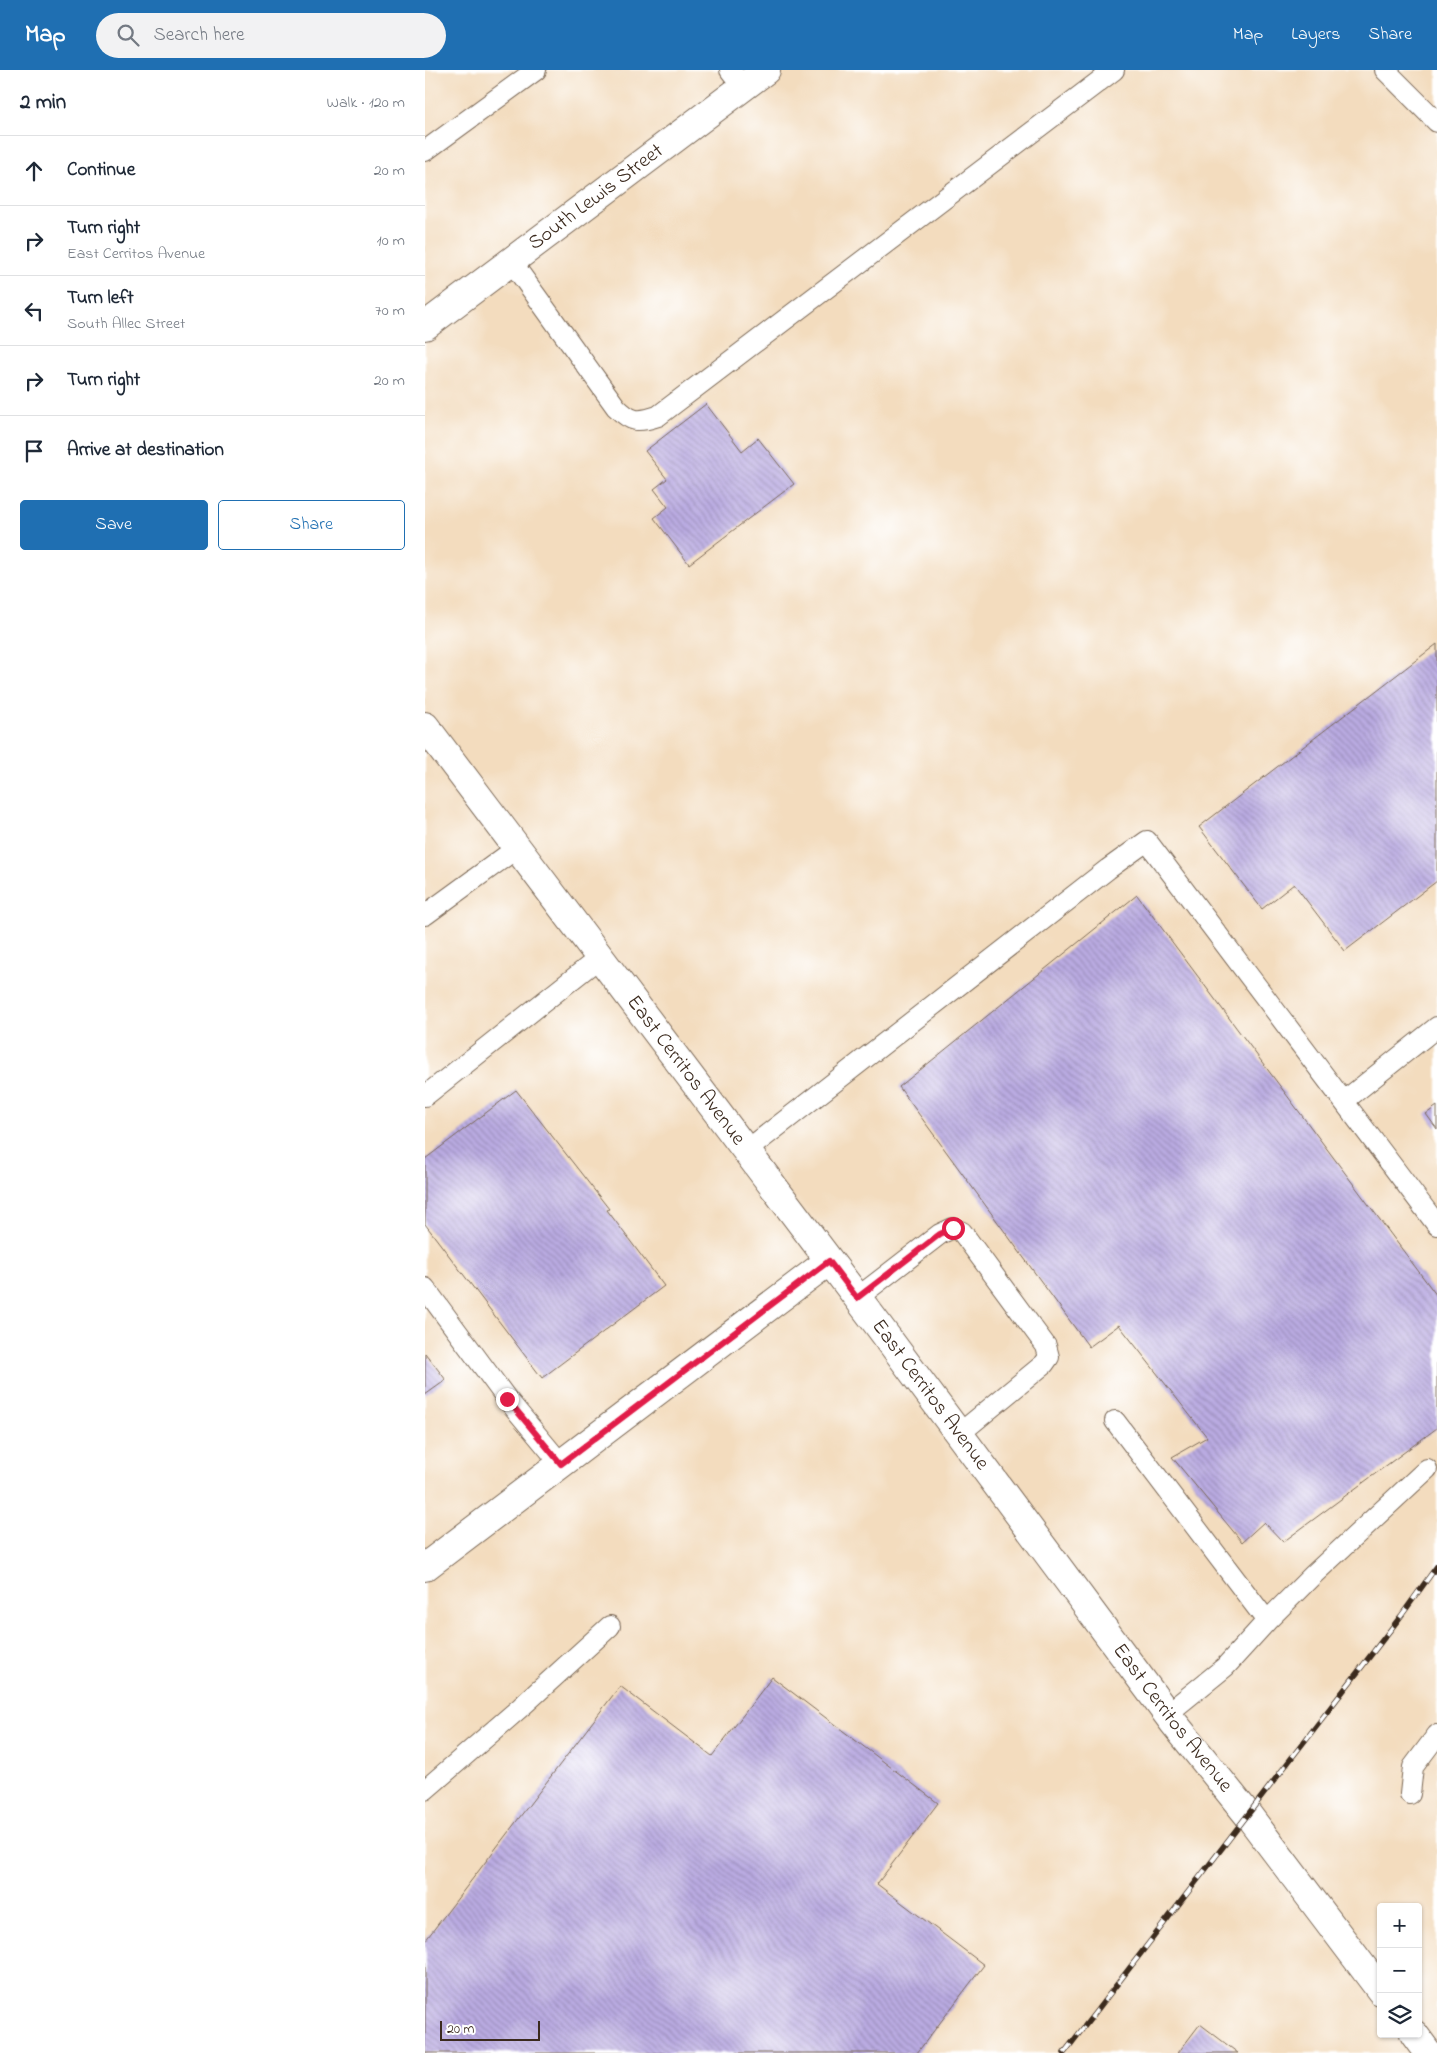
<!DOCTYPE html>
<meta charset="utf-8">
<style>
body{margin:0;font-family:"Indie Flower",sans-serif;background:#f2f2f3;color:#1f2937}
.controls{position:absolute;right:15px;bottom:15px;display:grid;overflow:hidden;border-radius:5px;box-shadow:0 1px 4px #0004}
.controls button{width:45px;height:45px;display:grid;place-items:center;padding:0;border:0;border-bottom:1px solid #e0e1e3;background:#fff;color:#1f2937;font:25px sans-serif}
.scale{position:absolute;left:15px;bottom:12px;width:100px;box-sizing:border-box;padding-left:5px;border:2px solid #3b2a1e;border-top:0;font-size:14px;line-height:18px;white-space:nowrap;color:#3b2a1e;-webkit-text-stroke:4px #fff;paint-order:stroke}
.stop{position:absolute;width:15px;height:15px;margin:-11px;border:4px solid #e11d48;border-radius:50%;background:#fff}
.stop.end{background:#e11d48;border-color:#fff;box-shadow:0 1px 5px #0008}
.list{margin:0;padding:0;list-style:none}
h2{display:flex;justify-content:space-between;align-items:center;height:65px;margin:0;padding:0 20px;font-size:21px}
h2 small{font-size:16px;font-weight:400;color:#747a83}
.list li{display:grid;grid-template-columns:32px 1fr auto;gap:15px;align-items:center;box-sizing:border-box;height:70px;padding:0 20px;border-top:1px solid #e0e1e3}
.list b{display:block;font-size:19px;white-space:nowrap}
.list p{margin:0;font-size:16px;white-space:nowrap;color:#747a83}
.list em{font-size:16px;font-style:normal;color:#747a83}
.actions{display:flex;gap:10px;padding:15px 20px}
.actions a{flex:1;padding:11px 0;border:1px solid #1f6fb2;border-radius:5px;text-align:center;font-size:18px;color:#1f6fb2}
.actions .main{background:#1f6fb2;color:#fff}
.icon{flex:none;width:28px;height:28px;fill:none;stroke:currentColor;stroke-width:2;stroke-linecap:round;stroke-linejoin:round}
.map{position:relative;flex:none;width:1012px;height:1983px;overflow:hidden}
header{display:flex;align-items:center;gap:30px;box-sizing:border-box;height:70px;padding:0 25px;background:#1f6fb2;color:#fff}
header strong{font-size:24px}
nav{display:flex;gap:28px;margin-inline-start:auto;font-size:18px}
.search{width:350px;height:45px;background:#f2f2f3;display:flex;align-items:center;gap:12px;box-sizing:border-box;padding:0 18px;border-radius:28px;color:#747a83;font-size:19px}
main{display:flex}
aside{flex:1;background:#fff}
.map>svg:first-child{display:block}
</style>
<header>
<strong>Map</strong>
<div class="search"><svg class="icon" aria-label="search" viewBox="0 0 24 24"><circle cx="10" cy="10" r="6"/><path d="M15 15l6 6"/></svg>Search here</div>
<nav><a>Map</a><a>Layers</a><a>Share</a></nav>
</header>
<main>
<aside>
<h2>2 min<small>Walk · 120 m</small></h2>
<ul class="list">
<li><svg class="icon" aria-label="ahead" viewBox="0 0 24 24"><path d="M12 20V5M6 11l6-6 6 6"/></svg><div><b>Continue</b></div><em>20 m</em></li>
<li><svg class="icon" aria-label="right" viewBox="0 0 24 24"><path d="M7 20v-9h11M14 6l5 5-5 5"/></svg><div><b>Turn right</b><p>East Cerritos Avenue</p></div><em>10 m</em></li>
<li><svg class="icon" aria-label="left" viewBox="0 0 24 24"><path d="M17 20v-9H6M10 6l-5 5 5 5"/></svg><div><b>Turn left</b><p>South Allec Street</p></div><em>70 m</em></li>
<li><svg class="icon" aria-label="right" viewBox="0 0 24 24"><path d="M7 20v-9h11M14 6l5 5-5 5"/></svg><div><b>Turn right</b></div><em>20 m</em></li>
<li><svg class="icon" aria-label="arrive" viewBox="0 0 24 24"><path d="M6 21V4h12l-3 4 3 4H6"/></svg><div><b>Arrive at destination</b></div></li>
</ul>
<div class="actions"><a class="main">Save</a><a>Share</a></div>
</aside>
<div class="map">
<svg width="1012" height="1983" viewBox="0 0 1012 1983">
<defs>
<pattern id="building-back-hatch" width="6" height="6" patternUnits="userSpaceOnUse" patternTransform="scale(1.25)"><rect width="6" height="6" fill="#baabe2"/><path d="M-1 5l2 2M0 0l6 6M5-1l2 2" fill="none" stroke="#988bb7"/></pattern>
</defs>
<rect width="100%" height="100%" fill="#fff"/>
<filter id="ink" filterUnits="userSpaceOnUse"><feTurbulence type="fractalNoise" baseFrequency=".02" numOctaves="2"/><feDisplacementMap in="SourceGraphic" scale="10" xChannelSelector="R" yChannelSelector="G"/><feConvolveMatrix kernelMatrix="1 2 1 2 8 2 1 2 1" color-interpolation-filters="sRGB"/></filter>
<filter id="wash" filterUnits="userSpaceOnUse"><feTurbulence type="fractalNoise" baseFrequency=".0096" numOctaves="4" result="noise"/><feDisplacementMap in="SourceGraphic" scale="20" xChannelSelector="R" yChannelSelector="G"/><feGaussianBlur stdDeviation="1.12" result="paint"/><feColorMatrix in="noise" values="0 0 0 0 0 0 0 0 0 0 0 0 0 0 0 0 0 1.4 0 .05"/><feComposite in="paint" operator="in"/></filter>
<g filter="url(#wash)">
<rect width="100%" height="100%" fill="#f3dcbe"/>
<g id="blocks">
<path fill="url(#building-back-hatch)" d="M281,334L317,381L333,368L369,414L264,494L229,448L243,437L229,419L242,409L220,381Z
M1012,574V811L920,881L869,814L837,839L774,757Z
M712,825L1012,1226V1358L858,1472L839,1452L817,1472L747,1387L782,1367L694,1255L664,1277L474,1017Z
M91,1020L184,1139L182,1140L239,1216L117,1308L0,1154V1089Z
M1012,1036V1059L1001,1044Z
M0,1283L21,1310L0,1325Z
M347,1607L513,1733L452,1814L559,1895L492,1983H0V1871L195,1616L287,1686Z
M775,1954L813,1983H753Z"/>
</g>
</g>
<g filter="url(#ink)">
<use href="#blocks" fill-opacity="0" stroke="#7b6856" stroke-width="1"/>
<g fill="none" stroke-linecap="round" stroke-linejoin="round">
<g stroke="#7b6856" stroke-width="22">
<path id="service" d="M305,0L318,17
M960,0L1012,52
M0,81L111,0
M86,191L191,337C206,352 212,353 233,346L689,0
M0,845L92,778
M0,1026L174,888
M919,1031L1012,957
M321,1081L683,799L722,771L1012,1155
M0,1218L82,1329L136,1394
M432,1228L515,1164L528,1158L537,1162L621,1276L624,1287L619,1294L534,1364
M690,1351L842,1551L800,1597L742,1644
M842,1551L888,1505L1002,1399
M0,1720L96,1637L185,1556
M985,1724L988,1697L1012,1665"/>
</g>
<g stroke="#7b6856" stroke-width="30">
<path id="minor" d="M0,1497L404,1191"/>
</g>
<g stroke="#7b6856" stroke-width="30">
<g id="secondary">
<path id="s1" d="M0,256L341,0"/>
<path id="s2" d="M0,656L450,1251L748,1652L823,1745L956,1921"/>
<path d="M989,1964L1003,1983"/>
</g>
</g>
<use href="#service" stroke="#fff" stroke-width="20"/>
<use href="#minor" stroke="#fff" stroke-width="28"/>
<use href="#secondary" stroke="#fff" stroke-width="28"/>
<g stroke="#3b2a1e" stroke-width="5.5">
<path id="rail" d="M639,1983L976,1546L1012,1496"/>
</g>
<use href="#rail" stroke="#fff" stroke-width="4" stroke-dasharray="11" stroke-linecap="butt"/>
</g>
</g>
<g fill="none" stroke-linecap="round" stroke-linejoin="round" filter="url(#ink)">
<path stroke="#e11d48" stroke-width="6" d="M82,1329L136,1394L404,1191L432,1228L515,1164L528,1158"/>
</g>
<g text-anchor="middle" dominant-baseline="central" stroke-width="4.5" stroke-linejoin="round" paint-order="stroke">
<g font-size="21" fill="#3b2a1e" stroke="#fff">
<text stroke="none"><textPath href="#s1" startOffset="214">South Lewis Street</textPath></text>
<text stroke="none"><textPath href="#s2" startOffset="432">East Cerritos Avenue</textPath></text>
<text stroke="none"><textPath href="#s2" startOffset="838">East Cerritos Avenue</textPath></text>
<text stroke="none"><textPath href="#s2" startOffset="1242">East Cerritos Avenue</textPath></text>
</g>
</g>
</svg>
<div class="controls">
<button>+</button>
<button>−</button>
<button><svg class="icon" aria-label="layers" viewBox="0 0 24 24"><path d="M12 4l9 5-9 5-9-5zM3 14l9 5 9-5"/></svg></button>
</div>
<div class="scale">20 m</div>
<div class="stop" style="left:528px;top:1158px"></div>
<div class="stop end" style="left:82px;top:1329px"></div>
</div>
</main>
